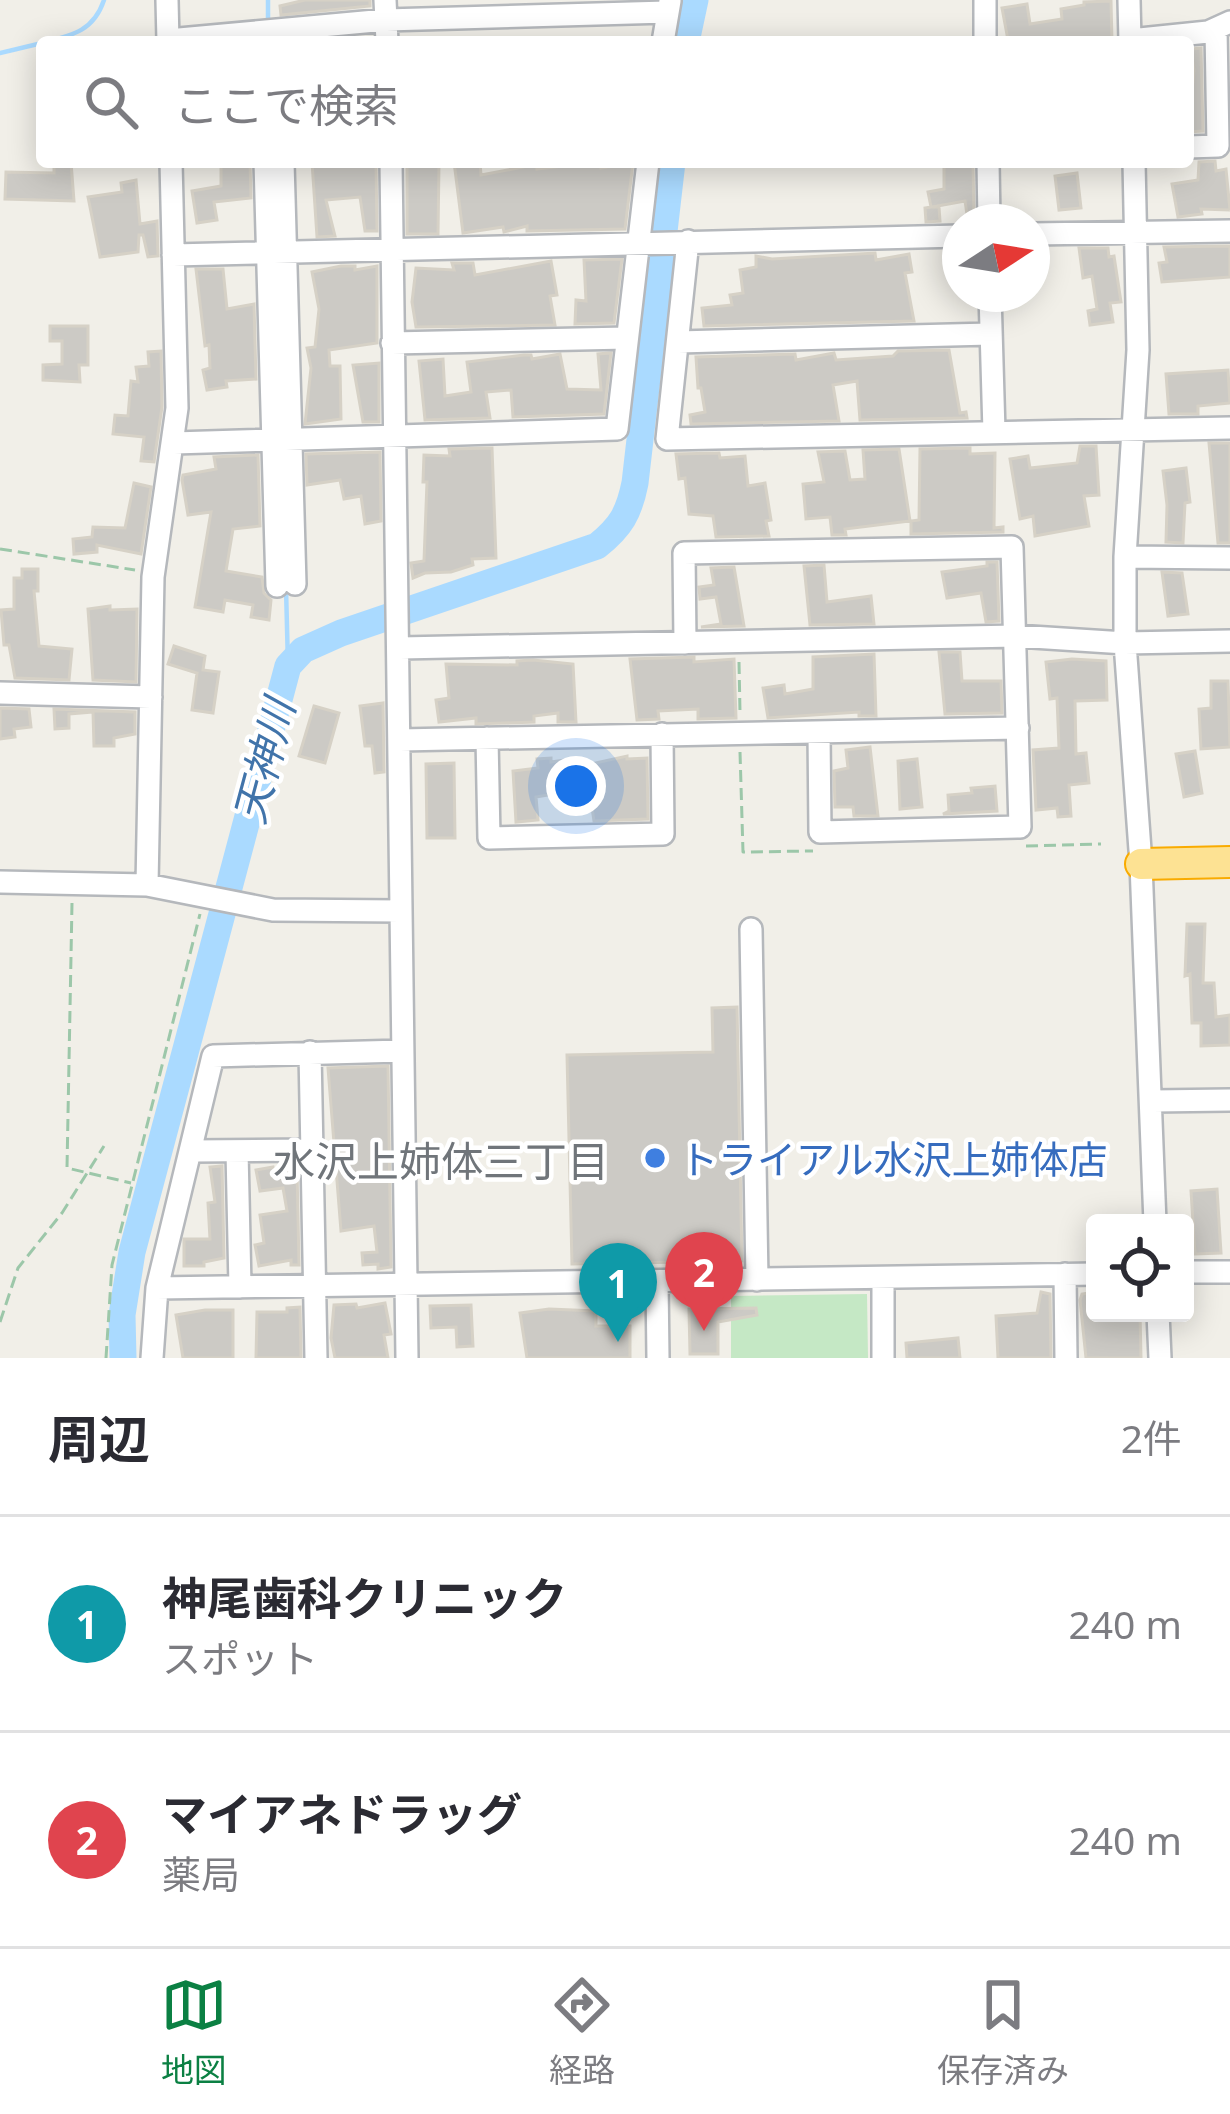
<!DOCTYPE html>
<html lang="ja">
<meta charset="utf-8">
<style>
body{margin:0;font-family:"Noto Sans","Noto Sans JP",sans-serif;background:#f2f2f3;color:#2b2b33}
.controls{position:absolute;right:36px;bottom:36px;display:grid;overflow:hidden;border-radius:12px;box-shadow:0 6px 30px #0003}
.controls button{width:108px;height:108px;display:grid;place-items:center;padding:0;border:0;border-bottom:3px solid #e1e1e2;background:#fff;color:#2b2b33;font:60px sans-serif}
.compass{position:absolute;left:942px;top:204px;width:108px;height:108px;border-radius:50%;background:#fff;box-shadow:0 6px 30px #0003;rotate:78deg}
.you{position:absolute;left:576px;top:786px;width:42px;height:42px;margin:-30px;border:9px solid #fff;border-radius:50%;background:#1a73e8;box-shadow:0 0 0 18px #1a73e833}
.badge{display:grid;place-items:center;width:78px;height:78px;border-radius:50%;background:#0b8043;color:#fff;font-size:39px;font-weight:700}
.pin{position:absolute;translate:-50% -99px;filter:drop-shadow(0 3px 6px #0008)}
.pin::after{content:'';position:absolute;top:63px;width:42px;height:36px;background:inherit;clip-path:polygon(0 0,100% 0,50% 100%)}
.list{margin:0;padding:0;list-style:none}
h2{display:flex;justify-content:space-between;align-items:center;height:156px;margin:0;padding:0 48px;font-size:51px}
h2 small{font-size:39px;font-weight:400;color:#7c7c81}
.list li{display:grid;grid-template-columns:78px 1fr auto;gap:36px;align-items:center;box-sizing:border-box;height:216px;padding:0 48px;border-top:3px solid #e1e1e2}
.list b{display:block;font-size:45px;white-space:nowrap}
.list p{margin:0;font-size:39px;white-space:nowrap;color:#7c7c81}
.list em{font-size:39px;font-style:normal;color:#7c7c81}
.icon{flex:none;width:66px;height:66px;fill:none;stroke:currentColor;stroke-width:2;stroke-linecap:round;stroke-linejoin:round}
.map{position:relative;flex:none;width:1230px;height:1358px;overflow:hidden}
.search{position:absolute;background:#fff;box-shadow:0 6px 30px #0003;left:36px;right:36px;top:36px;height:132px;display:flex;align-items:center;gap:30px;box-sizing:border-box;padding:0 42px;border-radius:12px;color:#7c7c81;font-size:45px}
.sheet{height:588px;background:#fff}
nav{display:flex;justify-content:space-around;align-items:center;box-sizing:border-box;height:168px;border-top:3px solid #e1e1e2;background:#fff;font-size:33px;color:#7c7c81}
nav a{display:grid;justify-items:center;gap:6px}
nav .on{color:#0b8043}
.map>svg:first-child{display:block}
</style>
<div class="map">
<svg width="1230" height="1358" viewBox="0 0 1230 1358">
<rect width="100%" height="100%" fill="#f1efe8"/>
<path fill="#c5e8c5" d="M867,1294L868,1358H731V1296Z"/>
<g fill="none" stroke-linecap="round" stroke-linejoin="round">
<path stroke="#aadaff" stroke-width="4.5" d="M268,0V24
M45,42C74,35 94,30 104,0
M0,53L42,43
M286,588L288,666"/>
<path stroke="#aadaff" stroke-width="27" d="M686,42L695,0
M123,1358L122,1315L132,1252L288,666L303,650L341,633L597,546C621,527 629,513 635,483L672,162"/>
</g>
<path fill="#cccac5" stroke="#d6d1c6" stroke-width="3" d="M305,0H370V6L281,15L280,6Z
M1111,1L1112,42L1008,40L1002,8L1027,4L1030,24L1062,19L1061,9L1084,5V2Z
M1201,48L1203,131L1188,132L1194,71L1191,49Z
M1215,161L1216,171L1226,169L1230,210L1201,209L1202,214L1178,217L1172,184L1198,180L1199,162Z
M54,162H71L74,201L5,199L6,172L54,173Z
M221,162H250L251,198L214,202L217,220L197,223L192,191L221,186Z
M312,162H376L377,231H365L360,197L326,200L335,236L317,237Z
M407,162H439L438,234H407Z
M454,162H480L481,175L523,167V162H537V169L564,166V162H600L601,168L633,163L625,229L527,231V226L504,232L503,227L463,233Z
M944,162H973L974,220L968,221L965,201L932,207H939L940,221L926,222L925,208L931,207L928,192L944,189Z
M1077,173L1081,208L1059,210L1055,176Z
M136,180L140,224L157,221L158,256L148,257L143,235H139L138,252L100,257L88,197L122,192L121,183Z
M1230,246V277L1162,282L1159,263L1167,262L1164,247Z
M1079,248H1108L1109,257L1114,256L1121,302L1110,303L1113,322L1090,325L1088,311L1097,309L1092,276L1083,278Z
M875,253L876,260L909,254L912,272L905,273L914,321L704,326L702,308L732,305L730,295L743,293L740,270L756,267V256L772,259Z
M622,259L614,323L575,324L576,300L586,301L584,260Z
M551,261L557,295L550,296L555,325L416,327L412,302L416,268L454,270L452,263H473L475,275Z
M341,266H355V270L377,266V343L329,350L330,366H340L341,419L305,424L311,368L307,348L315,347L319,309L312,272Z
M196,269H223L227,309L254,304L256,379L226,381L227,387L207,390L203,370L210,368L209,345L205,346Z
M50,326H88V365H79L80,382L43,380V365L62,364V341H50Z
M949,350L960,413L966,412L967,418L860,420L857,381L833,385L839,421L691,424L690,415L705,412L701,388H698L696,357L795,354L796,360L834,353L836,360L893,356L898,351Z
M161,351L162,407L154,462L141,461L144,437L113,434L115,415L128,416L131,381L138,382L136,367L149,366L148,352Z
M611,353L604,414L513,417L511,390L486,392L490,418L425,420L419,361L443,359L445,396L471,392L467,362L524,355H531L532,359L560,354L567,389L601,390L598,354Z
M379,363V422H363L353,365Z
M1228,370L1230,403L1198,406V414H1169L1166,374Z
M1209,443H1230V543H1218Z
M1080,446H1096L1099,495L1084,496L1089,526L1035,536L1033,516L1020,519L1010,459L1028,456L1030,468L1077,463Z
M492,448L496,558L472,559L473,565L451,572L425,573L413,578L411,563L424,561L427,482H423L424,455L450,456L449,449Z
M970,448V454L995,453L994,528L1003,527V532L911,534V521L919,520L920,449Z
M899,449L910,521L845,529L846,535H832L830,517L806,519L803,484L824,482L818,452L845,451L850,480L865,479L863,450Z
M380,452L381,521L365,524L361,496L344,499L340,480L307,485L306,454Z
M719,453L720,458L745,456L748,486L765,483L771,520L766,521L769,536L716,537L713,516L689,514L685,478L679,479L676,454Z
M258,455L260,526L233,529L226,571L262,577L264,593L271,600L269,620L251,617L253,605L225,600L223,612L195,607L211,512L188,515L182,480L183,475L216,469L214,457Z
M1186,468L1190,502L1185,503L1183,543L1166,542L1167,505L1163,471Z
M134,483L151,487L141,554L97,545V552L74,554L73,539L92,537L93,527L125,528Z
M987,562H997L999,621L986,622L981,593L947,598L942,572L987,566Z
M824,565L827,602L871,596L874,624L810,625L804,566Z
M734,567L744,626L701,627L721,624L716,597L700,599L699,587L714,585L711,568Z
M22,569H38V591H34L39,646L72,649L69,680L15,678L9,645H4L1,610L14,609V578H22Z
M1162,572L1182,573L1188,614L1168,616Z
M110,606V610L137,609L136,682L93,680L88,609Z
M174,646L205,656L203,670L219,672L213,713L192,710L197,673L168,664Z
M939,652H960L962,681H1001L1002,713L945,714Z
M874,654L876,716H859V712L768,718L763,688L784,685L785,694L813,689V657Z
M694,657V662L734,659L736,718L698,719V709L658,711L659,719L637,720L630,659Z
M1072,659L1106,661L1107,700L1075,701L1076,754L1086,753L1089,783L1069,785L1071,816L1058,817L1057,808L1036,810L1033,750L1059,748L1057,698L1050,699L1046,662Z
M533,660L573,664L576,722H558V713L534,716V722L476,724V718L439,722L436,700L449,698L446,664L517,665V661Z
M1211,681H1228L1230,747L1201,749L1199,709L1211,708Z
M383,703L384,772L375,773L372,746H365L360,706Z
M314,706L339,713L325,763L299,756Z
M0,708L29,709L31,727L14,729L15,737L0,739Z
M54,709L135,712V734L114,738V746H94L93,712L69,714V728L55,729Z
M870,747L878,816H854L853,807H835L834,771L848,768L846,750Z
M1195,751L1202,793L1184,797L1176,754Z
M627,756V759L647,758L648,819L594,821L589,788L536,797L538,820L516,822L513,771L538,768L537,759L551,758V762L572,759L573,768Z
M917,759L922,807L900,809L898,761Z
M454,763L455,838H427L426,764Z
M995,786L997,811L943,814L949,811L948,795L972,793L971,788Z
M1187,924H1205L1203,983H1214L1216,1017L1230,1015V1045L1201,1046V1023H1192L1190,974L1185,976Z
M737,1007L742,1261L572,1264L567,1055L713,1052L712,1008Z
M388,1066L391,1267L378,1269V1264L363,1265L362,1253L377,1252L374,1226L341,1231L328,1068Z
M222,1166L224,1258L204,1262V1266H184V1239H210L208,1203L215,1202L210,1167Z
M273,1167L274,1173L297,1169L299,1265H291V1260L259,1266L255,1245L264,1243L260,1215L287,1211L283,1188L260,1191L256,1170Z
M1217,1189L1221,1253L1195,1254L1191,1191Z
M1041,1292L1050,1294L1051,1358H998L996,1316L1037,1313Z
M1095,1292V1313H1140L1141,1358H1086L1080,1300L1082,1294Z
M385,1303L391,1334L384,1335L388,1358H335L331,1338L334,1305L356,1304L357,1308Z
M471,1305L473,1346L457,1347L456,1327L431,1328L430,1306Z
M300,1307L301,1358H256L257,1312H287V1308Z
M756,1308L757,1315L718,1322V1354H690L689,1309Z
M549,1309L596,1311V1326H630V1358H527L520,1313Z
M205,1310H233V1358H183L176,1315Z
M958,1338L960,1358H907L906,1343Z"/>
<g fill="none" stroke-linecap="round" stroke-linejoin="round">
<g stroke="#b5b8bc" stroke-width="26">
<path id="minor" d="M167,0L168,42
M385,0L387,42
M1129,0L1130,42
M168,40L386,20L667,12
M1130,40L1208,32L1230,22
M663,42L670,1
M985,42V0
M1188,147L1218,146L1216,29
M265,162L277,586
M283,162L295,584
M391,162L407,1358
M988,162L989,222
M1134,162L1138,350L1125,557V643L1141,864L1155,1223
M1032,234L1230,231
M688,241L667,439L1230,428
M173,255L960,236
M990,294L994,432
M678,342L990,334
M392,343L627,338
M174,443L617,429L648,162
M1125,557L1230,558
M685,643L684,553L1012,547L1020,827L820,832L819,732
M400,648L1016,636L1125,643L1230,641
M0,693L151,697
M487,738L489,838L663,834L662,734
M400,740L1018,728
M0,882L147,885L273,910L401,911
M147,885L153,577L177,408L171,162
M751,929L757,1280
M310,1052L316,1358
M1153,1101L1230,1100
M192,1151L311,1150
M237,1151L240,1287
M1185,1272H1230
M1065,1274L1066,1358
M883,1278V1358
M657,1281L658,1358
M157,1288L1095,1274
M1158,1313L1160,1358
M152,1358L157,1288L213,1056L402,1051"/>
</g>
<g stroke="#f9ab00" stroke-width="34">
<path id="highway" d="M1141,864L1230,862"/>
</g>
<path stroke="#9cc7a9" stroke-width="3" stroke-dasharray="12 6" stroke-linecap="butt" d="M0,549L135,570
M739,662L740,712
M740,752L743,852L813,851
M1026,846L1101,844
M72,903L67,1168L131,1183
M0,1322L18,1268L62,1213L104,1146
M106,1358L112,1265L200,914"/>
<use href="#minor" stroke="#fff" stroke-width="21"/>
<use href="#highway" stroke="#fde293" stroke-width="30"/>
</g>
<circle fill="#3f7fe0" stroke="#fff" stroke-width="4.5" cx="655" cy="1158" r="12"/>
<g text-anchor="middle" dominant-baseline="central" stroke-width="9" stroke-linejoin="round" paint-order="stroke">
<g font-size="39" fill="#366cbe" stroke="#fff" text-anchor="start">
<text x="679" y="1158">トライアル水沢上姉体店</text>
</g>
<g font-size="42" font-style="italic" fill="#4174aa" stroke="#fff">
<text transform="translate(263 761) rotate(-75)">天神川</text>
</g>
<g font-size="42" fill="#70757a" stroke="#fff">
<text x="441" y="1160">水沢上姉体三丁目</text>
</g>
</g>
</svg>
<div class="controls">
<button><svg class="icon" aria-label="locate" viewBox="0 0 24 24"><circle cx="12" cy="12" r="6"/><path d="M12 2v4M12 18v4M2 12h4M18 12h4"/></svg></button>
</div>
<svg class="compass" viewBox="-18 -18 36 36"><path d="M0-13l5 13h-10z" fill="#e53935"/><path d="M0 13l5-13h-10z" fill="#7c7c81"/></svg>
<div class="you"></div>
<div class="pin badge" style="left:618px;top:1342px;background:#0f9aa8">1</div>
<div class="pin badge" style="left:704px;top:1331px;background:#e0444e">2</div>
<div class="search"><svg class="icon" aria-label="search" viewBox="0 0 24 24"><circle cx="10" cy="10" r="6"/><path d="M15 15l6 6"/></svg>ここで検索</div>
</div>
<section class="sheet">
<h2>周辺<small>2件</small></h2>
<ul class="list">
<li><span class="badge" style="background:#0f9aa8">1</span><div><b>神尾歯科クリニック</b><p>スポット</p></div><em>240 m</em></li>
<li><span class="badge" style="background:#e0444e">2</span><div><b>マイアネドラッグ</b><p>薬局</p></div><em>240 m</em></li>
</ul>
</section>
<nav>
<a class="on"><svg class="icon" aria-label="map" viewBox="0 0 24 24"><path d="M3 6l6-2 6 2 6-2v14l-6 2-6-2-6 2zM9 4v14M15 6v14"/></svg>地図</a>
<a><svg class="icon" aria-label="directions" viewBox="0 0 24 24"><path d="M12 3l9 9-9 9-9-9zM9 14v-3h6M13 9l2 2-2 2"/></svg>経路</a>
<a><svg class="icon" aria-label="saved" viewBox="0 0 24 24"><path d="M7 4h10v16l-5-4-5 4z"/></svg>保存済み</a>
</nav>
